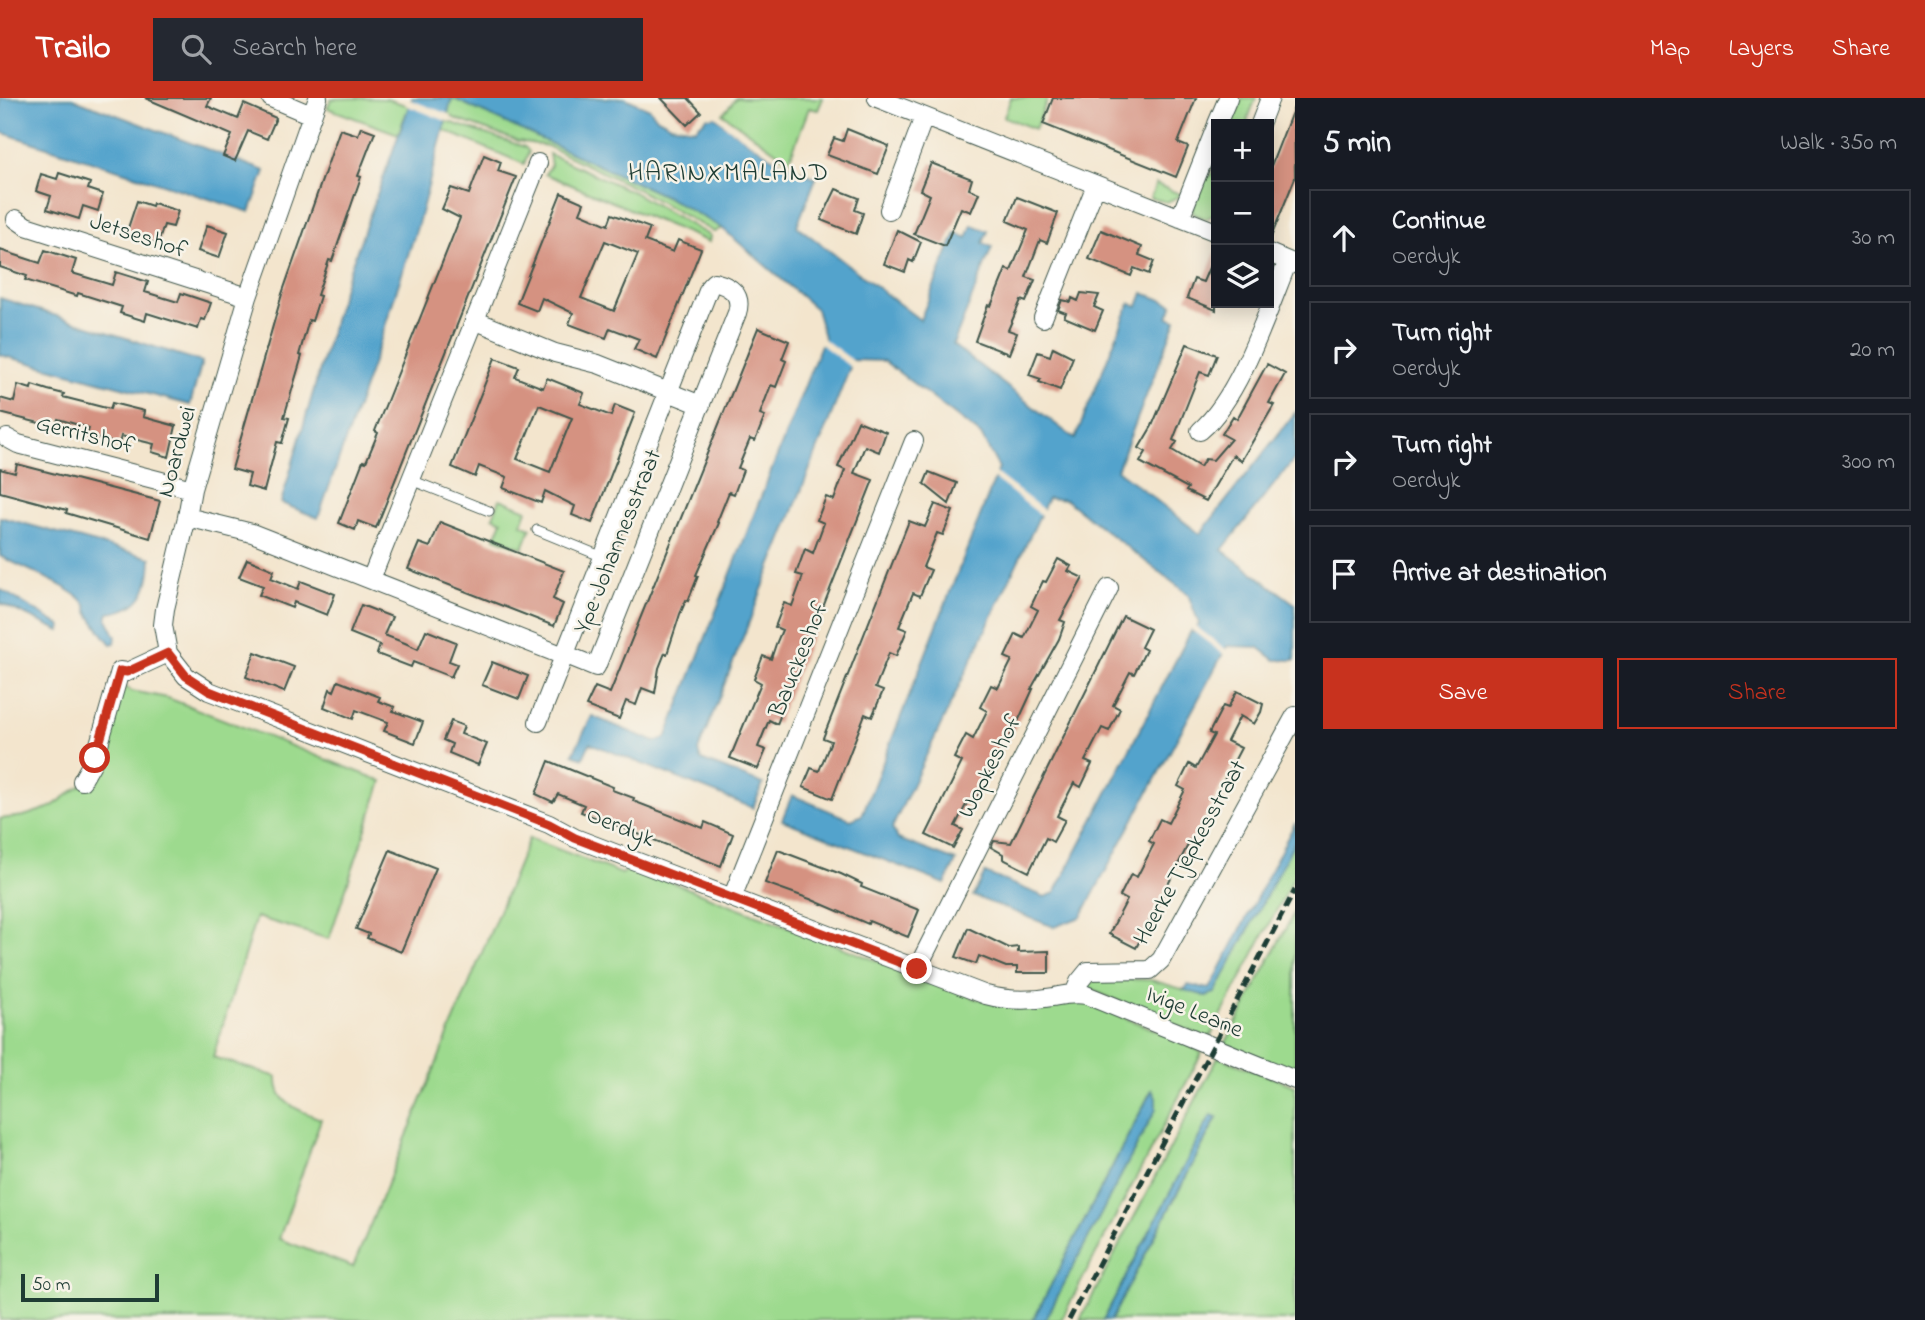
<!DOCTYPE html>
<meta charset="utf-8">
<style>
body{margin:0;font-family:"Indie Flower",sans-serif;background:#242831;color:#f1f3f6}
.controls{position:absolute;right:21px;top:21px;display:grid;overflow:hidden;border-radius:0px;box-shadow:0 4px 18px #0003}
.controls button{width:63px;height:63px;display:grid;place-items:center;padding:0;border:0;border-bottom:2px solid #363941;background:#171b24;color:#f1f3f6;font:35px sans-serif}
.scale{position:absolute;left:21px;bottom:18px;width:138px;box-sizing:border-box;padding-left:7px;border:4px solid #1f3d34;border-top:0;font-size:19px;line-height:24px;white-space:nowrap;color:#1f3d34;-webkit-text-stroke:5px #f7f3e8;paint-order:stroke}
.stop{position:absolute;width:21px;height:21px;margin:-16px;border:5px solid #c8321e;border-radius:50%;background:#fff}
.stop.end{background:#c8321e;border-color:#fff;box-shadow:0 2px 7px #0008}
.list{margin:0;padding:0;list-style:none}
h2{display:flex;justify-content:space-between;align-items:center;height:91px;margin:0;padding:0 28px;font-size:30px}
h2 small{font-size:23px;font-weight:400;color:#9ea1a6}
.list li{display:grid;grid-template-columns:46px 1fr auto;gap:21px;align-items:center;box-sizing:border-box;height:98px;margin:0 14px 14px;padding:0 14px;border:2px solid #363941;border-radius:0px}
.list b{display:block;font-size:26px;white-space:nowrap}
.list p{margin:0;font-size:23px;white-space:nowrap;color:#9ea1a6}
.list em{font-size:23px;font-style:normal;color:#9ea1a6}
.actions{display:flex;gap:14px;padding:21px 28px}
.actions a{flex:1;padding:16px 0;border:2px solid #c8321e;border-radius:0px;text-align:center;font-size:24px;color:#c8321e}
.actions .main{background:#c8321e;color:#fff}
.icon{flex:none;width:38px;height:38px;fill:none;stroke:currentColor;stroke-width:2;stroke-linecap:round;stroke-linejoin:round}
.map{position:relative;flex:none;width:1295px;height:1222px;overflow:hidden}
header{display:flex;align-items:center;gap:42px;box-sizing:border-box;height:98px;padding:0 35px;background:#c8321e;color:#fff}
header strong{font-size:33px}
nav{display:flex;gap:38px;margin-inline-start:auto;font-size:24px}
.search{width:490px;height:63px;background:#242831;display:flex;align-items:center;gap:18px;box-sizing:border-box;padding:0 24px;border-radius:0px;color:#9ea1a6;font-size:26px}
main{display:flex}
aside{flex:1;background:#171b24}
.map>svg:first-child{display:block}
</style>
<header>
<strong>Trailo</strong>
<div class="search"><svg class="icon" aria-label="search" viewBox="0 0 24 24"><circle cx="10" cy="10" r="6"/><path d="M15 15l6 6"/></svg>Search here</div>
<nav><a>Map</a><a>Layers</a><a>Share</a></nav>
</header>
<main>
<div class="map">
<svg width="1295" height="1222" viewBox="0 0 1295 1222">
<rect width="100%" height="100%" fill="#f7f3e8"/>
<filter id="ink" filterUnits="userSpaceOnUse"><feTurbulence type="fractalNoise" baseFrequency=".0143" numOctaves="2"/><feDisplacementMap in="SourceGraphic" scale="14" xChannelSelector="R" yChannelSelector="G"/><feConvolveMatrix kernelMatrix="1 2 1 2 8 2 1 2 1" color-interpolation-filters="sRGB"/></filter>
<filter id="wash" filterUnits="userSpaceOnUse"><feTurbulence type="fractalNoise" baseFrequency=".00686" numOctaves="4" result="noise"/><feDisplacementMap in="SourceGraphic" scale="28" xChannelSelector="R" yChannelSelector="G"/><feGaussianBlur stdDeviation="1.57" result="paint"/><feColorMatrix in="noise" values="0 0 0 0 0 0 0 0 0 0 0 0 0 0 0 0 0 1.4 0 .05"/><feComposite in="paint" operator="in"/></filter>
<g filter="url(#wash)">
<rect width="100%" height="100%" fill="#f3e5cd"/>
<path fill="#9dda8e" stroke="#5e8c61" stroke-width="2" d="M359,0L387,1L409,8L398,36L327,10L331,1Z
M452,0L667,99L722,130L714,134L637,91L547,48L518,43L456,21L448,16Z
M736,0H823L818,12L809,10L789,63L723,16Z
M1011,0H1048L1035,31L1004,19Z
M1242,0H1256L1247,23L1252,26H1225L1229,16L1235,18Z
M446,23L525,49L529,54L524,66L443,32Z
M549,56L633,94L710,138L709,144L545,76L551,67Z
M1216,65V115L1206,121L1194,116L1192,111L1205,76L1211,78Z
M1156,86L1182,97L1167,104L1150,100Z
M500,401L527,412L522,426L531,430L523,450L495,440L502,423L493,419Z
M122,587L132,593L168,600L382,683L329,841L256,819L213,959L277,979C275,1006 299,1012 321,1021L279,1141L353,1169L529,740L622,776L630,771H637L977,901L1079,902L1179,941L1202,955L1061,1222H1045L1156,1011L1151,993L1033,1222H0V721L24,718L51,709L91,680Z
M1295,743V777L1209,941L1087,890L1095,880L1151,882L1206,898L1215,895Z
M1295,813V975L1225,946Z
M1218,959L1295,988V1222H1111L1217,1020L1211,1017L1103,1222H1080Z"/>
<path fill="#52a3cc" stroke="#387080" stroke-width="2" d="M0,0H72L265,73L250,114L0,34Z
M412,0H452L418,126L378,250L318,420L281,405L344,188Z
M452,0H625L650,11L656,19L671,27L695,31L708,19L715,18L729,30L774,61L816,80L797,128L920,222L956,135L967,140L972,127L988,133L983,145L992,149L953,247L1075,341L1130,205L1138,208L1143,195L1173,206L1168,219L1176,222L1117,372L1200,436L1295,315V360L1222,452L1295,506V562H1275L1258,549L1227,548L1081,819L1054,829L973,798L985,775L1045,799L1055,795L1191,533L1193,535L1199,526L1188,496L1066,402L1048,400L892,730L898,741L956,763L945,786L782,722L792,697L851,722L862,717L999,370L981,337L884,263L853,262L698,653L701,662L763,686L753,710L590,645L583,660L573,656L592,618L655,644L666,640L824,239L816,211L722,130L667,99Z
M0,200L202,264L190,307L0,257Z
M0,419L151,460C150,490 143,511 109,515L107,521L116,539L115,545L111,546C106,541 91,520 88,514C86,508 88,509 84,504C70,488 21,469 0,458Z
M0,491L61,528L60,533L0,505Z
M1295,725V743L1215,895L1206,898L1184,892L1188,887L1210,891Z
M1152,992L1156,1000V1011L1045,1222H1033Z
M1211,1017L1217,1019L1111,1222H1103Z"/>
<path fill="#f3e5cd" d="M408,1L451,17L449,24L405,7Z
M710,15H717L727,22L731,28L788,65L787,68L728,30L716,18L708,19Z
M821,239L856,265L853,271L818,244Z
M994,374L1045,413L1042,418L992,379Z
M1194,527L1228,553L1226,558L1189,530Z"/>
<g id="blocks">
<path fill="#d59281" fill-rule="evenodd" d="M145,0H211L207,8L238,21L244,6L276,20L267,41L248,33L235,63L223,58L232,37Z
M661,0H688L701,14L687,27Z
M1053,0H1196L1178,45L1188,49L1176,79L1043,26Z
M1294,9L1295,80L1269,144V73Z
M361,29L375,34L358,78L361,79L332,163L329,162L317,197L320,198L312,223L309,222L299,257L302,258L284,319L289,320L282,345L277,344L264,393L247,388L250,376L232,371L282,196L340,31L358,37Z
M847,31L889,48L878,76L827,57L834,40L843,43Z
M484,57L501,64L498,73L516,79L376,430L358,423L355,432L339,425L363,363L366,364L378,335L375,333L460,120L442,111L451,90L469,96Z
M931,65L972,81L969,91L979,95L971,114L961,110L945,148L914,136L930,97L920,92Z
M59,75L90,85L88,91L103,96L98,113L83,108L79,121L47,111L51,98L36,93L41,76L57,81Z
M836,91L859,100L855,112L863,115L856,136L821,122Z
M561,95L584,105L580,115L608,127L612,116L650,130L645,143L673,154L678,142L701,151L657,261L634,251L639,241L610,230L606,240L569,226L573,215L542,200L537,213L517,205ZM605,143L638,156L614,213L581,200Z
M1017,99L1058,115L1047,145L1040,142L1026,179L1035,182L1026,204L1021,202L1008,232L1017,235L1009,256L975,243L988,207L991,208L1006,171L1011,173L1028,132L1007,123Z
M137,103L152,108L153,105L178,113L173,129L164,127L158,146L126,136Z
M207,127L228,134L219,160L198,153Z
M897,132L921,144L913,164L909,162L905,174L884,166Z
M1101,132L1142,149L1139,157L1154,163L1149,176L1134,170L1131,178L1089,161Z
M0,152L40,165L45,152L76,162L72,175L112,187L116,174L148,184L145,194L178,204L181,195L211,205L205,222L201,221L198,231L147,215L145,223L120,215L122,209L78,195L77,198L25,182L27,178L0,169Z
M1216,153V212L1187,200L1194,181L1203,184Z
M1081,195L1099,197L1094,209L1103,213L1095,232L1064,219L1066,215L1058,212L1062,202L1071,204L1072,200L1078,203Z
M758,230L789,243L782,261L786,263L776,289L771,287L760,316L765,318L755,343L750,341L738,370L743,372L734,396L729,394L717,424L719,425L696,477L698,478L688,503L686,502L680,516L667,556L665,555L659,570L655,595L642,590L636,607L626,603L619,621L586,608L595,589L610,595Z
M1187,246L1217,257L1209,277L1200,274L1173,342L1177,344L1172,352L1200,369L1205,361L1213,362L1231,341L1222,336L1233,318L1237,321L1267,266L1285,276L1269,305L1274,307L1241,363L1233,357L1206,403L1186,393L1188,390L1140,364L1146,354L1139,350L1152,328Z
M1053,249L1073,259L1060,292L1039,284L1041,281L1029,277L1038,254L1050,258Z
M495,260L519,269L515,279L543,290L547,280L584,295L580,306L611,318L615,307L635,315L592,425L572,417L575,408L545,393L541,405L503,390L507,379L479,368L475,379L452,369ZM539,307L572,320L550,374L517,361Z
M18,287L31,291L32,287L48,292L64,296L63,299L110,311L112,305L144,313L143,319L176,328L169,359L152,354L154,346L121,338L119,346L87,338L89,330L58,321L55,329L0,315V300L14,304Z
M858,323L886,334L879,354L865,348L854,375L873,382L777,626L769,622L758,649L766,652L758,671L730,660L761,585L754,581L763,558L771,561L776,546L782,532L775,529L784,505L792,508L803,478L796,476L805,451L813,455L824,425L817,422L826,399L834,402L845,372L838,369Z
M17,366L160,403L150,440L66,415L67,412L0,394V371L15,375Z
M929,374L957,385L949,406L924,386Z
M935,406L953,413L943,437L937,435L923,469L931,472L920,498L913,495L899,529L907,532L896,558L889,555L875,590L883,593L872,619L865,616L832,701L803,689L811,670L819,673L831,643L823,640L909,423L925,429Z
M440,424L564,473L553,501L563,506L554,528L408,471L419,445L430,449Z
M247,461L274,472L271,480L298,491L301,483L335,496L327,517L294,504L292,510L259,497L263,488L239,479Z
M1058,461L1071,468L1068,473L1083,480L1060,522L1065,524L1059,541L1031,591H1033L1015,630L1010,639L1007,640L974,706L968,703L955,728L963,732L953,750L926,737L962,664L954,660L966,637L973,641L987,613L980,609L991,587L998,590L1012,562L1005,559L1016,536L1024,540L1038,512L1031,508L1043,483L1046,484Z
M361,507L392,519L384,537L405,545L418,551L426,532L456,544L449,563L457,566L451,579L413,564L411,569L377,556L380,547L350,535Z
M1123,518L1150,531L1141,549L1146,552L1134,576L1130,574L1113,607L1120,611L1109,633L1102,630L1085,663L1092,666L1081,689L1074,685L1057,718L1065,722L1053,744L1046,740L1029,774L1003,761V756L991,749L994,743L1011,745Z
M255,554L294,569L284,594L246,579Z
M492,564L528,578L519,601L482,587Z
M338,583L380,599L378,603L395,609L393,613L423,624L415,645L384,633L388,624L356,612L353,621L324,609L330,591L334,593Z
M1237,593L1263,606L1261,614L1254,626L1240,618L1227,643L1241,650L1198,732L1193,740L1192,739L1136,850L1109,836L1127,802L1120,798L1131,776L1137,779L1154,746L1149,743L1160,721L1168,725L1185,692L1178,688L1189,666L1196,670L1214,637L1209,635L1223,608L1228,610Z
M451,623L464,628L461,636L487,646L478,667L449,655L452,646L443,642Z
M549,663L613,689L612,692L634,700L633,703L703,730L705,724L733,736L721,768L581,714L584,707L558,696L553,704L536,696Z
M390,752L436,770L401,854L367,840L369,836L356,831Z
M778,752L841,776L862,786L861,789L919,812L908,839L869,823L868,826L810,801L765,785Z
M968,830L1009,850L1018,849V854L1049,853V875H1017V869H1006L979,858L976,866L956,859Z"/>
</g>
</g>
<g filter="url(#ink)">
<use href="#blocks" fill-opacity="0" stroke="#3f564b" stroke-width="2"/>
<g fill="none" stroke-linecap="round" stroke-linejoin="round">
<g stroke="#3f564b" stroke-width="11">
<path id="lane" d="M411,382L489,413
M537,432L603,459"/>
</g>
<g stroke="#3f564b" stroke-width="20">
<path id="street" d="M271,0L311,17
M318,0L248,199L192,391L187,419L252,435L564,558
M877,0L1216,134
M1217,26L1228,0
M1260,26L1270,0
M889,112L924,19
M1180,120L1216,29
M16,121L26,128L248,199
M1269,155L1295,166
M1043,220L1096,87
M474,222L555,255L598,266L701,307
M1200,333C1240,299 1268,212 1288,163
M7,340L18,346L192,391
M371,481L538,65
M168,555L163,527L165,511L187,419
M538,624L710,188L714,184C730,188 743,196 737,215L596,569L564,556
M82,683L95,660L120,573L127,574L168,555L186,578L209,593L549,726L575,740L986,897C1008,903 1031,903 1053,899C1064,897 1074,895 1086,897L1295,982
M732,800L914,343
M917,871L1109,490
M1074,896L1079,884L1088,873L1150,872L1161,862L1295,618"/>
</g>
<use href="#lane" stroke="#fff" stroke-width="9"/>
<use href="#street" stroke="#fff" stroke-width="18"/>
<path stroke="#1f3d34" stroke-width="5" stroke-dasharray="10 5" stroke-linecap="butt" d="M1069,1222L1295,792"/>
</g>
</g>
<g fill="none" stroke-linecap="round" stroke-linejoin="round" filter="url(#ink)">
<path stroke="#c8321e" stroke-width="9" d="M95,660L120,573L127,574L168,555L186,578L209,593L549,726L575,740L917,871"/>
</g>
<g text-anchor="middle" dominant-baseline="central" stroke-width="5" stroke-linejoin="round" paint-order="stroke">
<g font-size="24" fill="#1f3d34" stroke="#f7f3e8">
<text transform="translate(138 139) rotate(18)">Jetseshof</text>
<text transform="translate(85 338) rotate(14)">Gerritshof</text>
<text transform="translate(178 354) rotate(-75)">Noardwei</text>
<text transform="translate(619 444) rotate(-68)">Ype Johannesstraat</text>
<text transform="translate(800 562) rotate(-68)">Bauckeshof</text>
<text transform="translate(991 669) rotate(-63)">Wopkeshof</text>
<text transform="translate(620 730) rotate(22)">Oerdyk</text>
<text transform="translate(1191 755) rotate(-61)">Heerke Tjepkesstraat</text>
<text transform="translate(1194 915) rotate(22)">Ivige Leane</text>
</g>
<g font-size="26" letter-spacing="2" fill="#1f3d34" stroke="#f7f3e8">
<text x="729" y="76">HARINXMALAND</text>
</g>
</g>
</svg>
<div class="controls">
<button>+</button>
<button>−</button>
<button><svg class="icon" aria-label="layers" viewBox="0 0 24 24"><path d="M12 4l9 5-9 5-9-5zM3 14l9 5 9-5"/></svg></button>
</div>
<div class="scale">50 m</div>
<div class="stop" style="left:95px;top:660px"></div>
<div class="stop end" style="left:917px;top:871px"></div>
</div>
<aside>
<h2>5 min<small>Walk · 350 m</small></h2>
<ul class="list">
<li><svg class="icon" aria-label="ahead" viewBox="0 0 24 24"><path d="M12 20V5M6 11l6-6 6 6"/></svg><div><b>Continue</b><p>Oerdyk</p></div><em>30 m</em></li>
<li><svg class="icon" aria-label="right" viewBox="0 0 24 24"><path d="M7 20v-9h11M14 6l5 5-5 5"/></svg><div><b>Turn right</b><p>Oerdyk</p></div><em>20 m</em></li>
<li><svg class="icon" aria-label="right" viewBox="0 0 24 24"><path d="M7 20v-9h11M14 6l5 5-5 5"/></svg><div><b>Turn right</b><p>Oerdyk</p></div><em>300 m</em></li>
<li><svg class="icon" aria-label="arrive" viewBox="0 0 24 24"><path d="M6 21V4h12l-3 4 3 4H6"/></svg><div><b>Arrive at destination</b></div></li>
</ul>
<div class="actions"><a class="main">Save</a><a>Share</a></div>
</aside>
</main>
